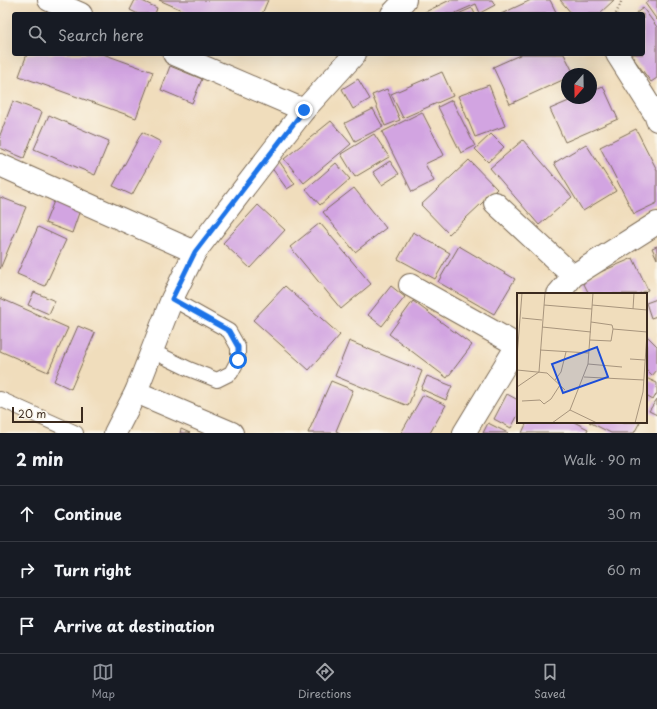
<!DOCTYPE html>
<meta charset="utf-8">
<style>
body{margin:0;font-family:"Playpen Sans",sans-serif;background:#242831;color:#f1f3f6}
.compass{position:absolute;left:561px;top:68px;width:36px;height:36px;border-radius:50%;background:#171b24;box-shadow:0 4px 16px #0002;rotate:200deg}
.scale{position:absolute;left:12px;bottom:10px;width:71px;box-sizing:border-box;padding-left:4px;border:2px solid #3b2a1e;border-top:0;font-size:11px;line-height:14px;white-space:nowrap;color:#3b2a1e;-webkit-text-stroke:3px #fbf7ec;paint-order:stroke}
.stop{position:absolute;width:12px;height:12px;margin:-9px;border:3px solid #1a73e8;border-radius:50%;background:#fff}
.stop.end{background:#1a73e8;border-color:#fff;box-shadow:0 1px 4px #0008}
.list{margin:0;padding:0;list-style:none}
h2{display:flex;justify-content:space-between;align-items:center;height:52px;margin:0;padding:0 16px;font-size:17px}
h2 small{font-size:13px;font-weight:400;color:#9ea1a6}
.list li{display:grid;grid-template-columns:26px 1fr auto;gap:12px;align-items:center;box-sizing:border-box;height:56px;padding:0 16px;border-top:1px solid #363941}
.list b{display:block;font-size:15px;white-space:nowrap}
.list em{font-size:13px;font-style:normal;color:#9ea1a6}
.icon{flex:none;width:22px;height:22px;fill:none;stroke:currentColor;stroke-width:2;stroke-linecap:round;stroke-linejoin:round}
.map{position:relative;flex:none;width:657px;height:433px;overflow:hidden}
.search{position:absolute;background:#171b24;box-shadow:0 4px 16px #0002;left:12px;right:12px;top:12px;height:44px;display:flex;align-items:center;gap:10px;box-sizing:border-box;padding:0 14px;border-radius:4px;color:#9ea1a6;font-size:15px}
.sheet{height:220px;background:#171b24}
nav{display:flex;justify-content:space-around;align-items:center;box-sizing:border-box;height:56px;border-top:1px solid #363941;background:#171b24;font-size:11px;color:#9ea1a6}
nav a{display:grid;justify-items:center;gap:2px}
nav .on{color:#8c9099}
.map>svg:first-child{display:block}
</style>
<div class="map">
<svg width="657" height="433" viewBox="0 0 657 433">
<rect width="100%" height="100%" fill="#fbf7ec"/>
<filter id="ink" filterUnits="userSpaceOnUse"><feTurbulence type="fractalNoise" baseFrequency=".025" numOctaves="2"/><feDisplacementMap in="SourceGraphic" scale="8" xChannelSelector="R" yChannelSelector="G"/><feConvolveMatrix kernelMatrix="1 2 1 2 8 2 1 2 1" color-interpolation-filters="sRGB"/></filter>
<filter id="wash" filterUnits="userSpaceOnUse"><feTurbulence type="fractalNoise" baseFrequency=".012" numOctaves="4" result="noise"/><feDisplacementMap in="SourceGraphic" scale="16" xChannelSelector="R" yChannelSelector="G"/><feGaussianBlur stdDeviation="0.9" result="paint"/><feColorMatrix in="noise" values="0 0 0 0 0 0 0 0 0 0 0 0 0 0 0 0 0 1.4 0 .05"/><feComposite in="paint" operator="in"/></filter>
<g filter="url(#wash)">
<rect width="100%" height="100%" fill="#f0ddbc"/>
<g id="blocks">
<path fill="#d2a4e1" d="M135,0H140L157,8L155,14H138L130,10Z
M159,0H268L262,14H191Z
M450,0H492L495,5L480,13L476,4L453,14H421Z
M531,0H550L557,14H501Z
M560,0H614L599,14H572Z
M650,0H657V20L645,3Z
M472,8L475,14H458Z
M643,8L657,27V78L651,82L630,54H643V14H635Z
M27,54H103L153,72L136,118L19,76Z
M522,54H564L574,74H567V78L510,104L493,67Z
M170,66L202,79L192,103L161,90Z
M442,72L453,96L403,118L391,94Z
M358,79L370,99L353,109L342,89Z
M489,85L505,126L475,137L458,96Z
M603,86L618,119L565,142L550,109L576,98H591V91Z
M387,89L400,120L385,126L372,95Z
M452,100L475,146L461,153L438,107Z
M13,101L42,112L24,158L0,148V135Z
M373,109L383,127L355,141L345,123Z
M422,112L444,155L425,164L434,181L412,192L382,132Z
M49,115L109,141L95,175L34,149Z
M331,121L351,144L304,183L284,159Z
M636,129L657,170V203L634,214L600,147Z
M142,132L161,142L132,195L113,186Z
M374,134L389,157L355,177L341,154Z
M491,134L504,147L488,162L475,149Z
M523,140L572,197L539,225L490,168Z
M586,144L616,191L583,211L554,163Z
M469,160L497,189L449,234L421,205Z
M279,161L295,184L287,189L271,167Z
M390,161L399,174L382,185L373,172Z
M336,163L350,179L320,205L306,189Z
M354,188L386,228L355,252L323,212Z
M0,197L26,207L0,269Z
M54,201L80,210L72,233L45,223Z
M258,205L285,230L250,268L223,243Z
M320,223L371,284L341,309L290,247Z
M38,227L66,240L45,286L17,274Z
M413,232L450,253L435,279L398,259Z
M459,246L515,279L494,314L438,282Z
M657,246V259L652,248Z
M633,258L648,290L638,294H589L582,280Z
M285,286L340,335L309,370L253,320Z
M391,286L405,297L382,326L368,315Z
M34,292L55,301L49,314L28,305Z
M0,298L68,328L48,372L0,351Z
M657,299V316L651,318L646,303Z
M413,301L472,345L447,378L389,334Z
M78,326L95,333L71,389L54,381Z
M646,335L657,346V370L652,376L646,370Z
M349,341L422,371L408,406L335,376Z
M427,376L452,386L446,400L421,389Z
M646,378L657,383V393L653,400L646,396Z
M331,381L353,390L336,431L340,433H308Z
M507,394L518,400V415L511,428L494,419Z
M423,395L446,405L430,433H401Z
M657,399V415L649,411Z
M527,422H574L588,429L586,433H522Z
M589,422H640L634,433H611Z
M488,423L508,433H483Z
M181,429L190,433H180Z"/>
</g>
</g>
<g filter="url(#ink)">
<use href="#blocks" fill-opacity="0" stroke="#7a6955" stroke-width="1"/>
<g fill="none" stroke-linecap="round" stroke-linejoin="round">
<g stroke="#7a6955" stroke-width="16">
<path id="lane" d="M152,351L189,369L217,380L231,373L238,360V347L229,331L172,299
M0,399L76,433"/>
</g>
<g stroke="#7a6955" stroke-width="24">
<path id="street" d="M49,0L81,14
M174,54L304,110
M617,54L655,114L657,120
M0,165L195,252
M495,203L573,276
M410,285L517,345
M558,294L573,276L657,223
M136,392L232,433
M464,433L518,344"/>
</g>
<g stroke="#7a6955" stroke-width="24">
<path id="secondary" d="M392,14L405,0
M115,433L136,392L172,299L195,252L304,110L355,54"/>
</g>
<path stroke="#7a6955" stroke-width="2.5" stroke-dasharray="1 3" stroke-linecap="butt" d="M616,14L622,0"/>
<use href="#lane" stroke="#fff" stroke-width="14"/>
<use href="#street" stroke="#fff" stroke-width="22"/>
<use href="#secondary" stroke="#fff" stroke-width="22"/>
</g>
</g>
<g fill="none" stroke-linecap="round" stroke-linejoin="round" filter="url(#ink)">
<path stroke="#1a73e8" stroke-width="5" d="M238,360V347L229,331L172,299L195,252L304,110"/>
</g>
<g transform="translate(517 293)">
<rect width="130" height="130" fill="#f0ddbc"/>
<path fill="none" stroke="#a8957d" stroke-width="1" d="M76,0L71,71L53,117L80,130M27,12L75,16M75,12L130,17M116,16L117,0M5,25L25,27M74,29L95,32L96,36L130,39M25,34L74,39M73,47L94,48L96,36M23,57L72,60M0,64L5,0M113,66L128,67M71,71L105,74M0,77L30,80L48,97M67,84L127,87M38,87L44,79L49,59M0,94L22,79L28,0M5,108L23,107L27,111L34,106L43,92M35,130L53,117M118,130L126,99L130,41"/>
<path fill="#1d4ed8" fill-opacity="0.15" stroke="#1d4ed8" stroke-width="2" d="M80,54L91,84L46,100L35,71Z"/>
<rect width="130" height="130" fill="none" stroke="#3b2a1e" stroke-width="2"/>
</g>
</svg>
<svg class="compass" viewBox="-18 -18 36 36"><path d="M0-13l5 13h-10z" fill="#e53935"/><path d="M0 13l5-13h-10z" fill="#9ea1a6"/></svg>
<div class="scale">20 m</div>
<div class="stop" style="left:238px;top:360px"></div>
<div class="stop end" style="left:304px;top:110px"></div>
<div class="search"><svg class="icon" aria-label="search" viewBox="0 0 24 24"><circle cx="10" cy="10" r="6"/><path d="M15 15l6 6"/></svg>Search here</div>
</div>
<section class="sheet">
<h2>2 min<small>Walk · 90 m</small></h2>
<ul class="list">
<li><svg class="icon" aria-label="ahead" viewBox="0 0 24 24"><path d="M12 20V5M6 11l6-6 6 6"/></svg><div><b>Continue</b></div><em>30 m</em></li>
<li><svg class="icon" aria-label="right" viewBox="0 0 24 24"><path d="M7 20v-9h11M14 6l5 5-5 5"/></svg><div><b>Turn right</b></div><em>60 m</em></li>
<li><svg class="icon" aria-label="arrive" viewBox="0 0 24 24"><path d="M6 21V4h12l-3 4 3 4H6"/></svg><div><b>Arrive at destination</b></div></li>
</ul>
</section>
<nav>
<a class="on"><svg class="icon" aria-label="map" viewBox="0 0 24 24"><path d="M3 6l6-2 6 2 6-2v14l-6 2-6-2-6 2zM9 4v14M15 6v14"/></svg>Map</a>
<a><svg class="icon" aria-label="directions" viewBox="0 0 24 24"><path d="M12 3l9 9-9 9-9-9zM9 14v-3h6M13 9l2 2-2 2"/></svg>Directions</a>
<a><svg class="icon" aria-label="saved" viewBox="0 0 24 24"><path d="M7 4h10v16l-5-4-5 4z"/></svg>Saved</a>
</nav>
